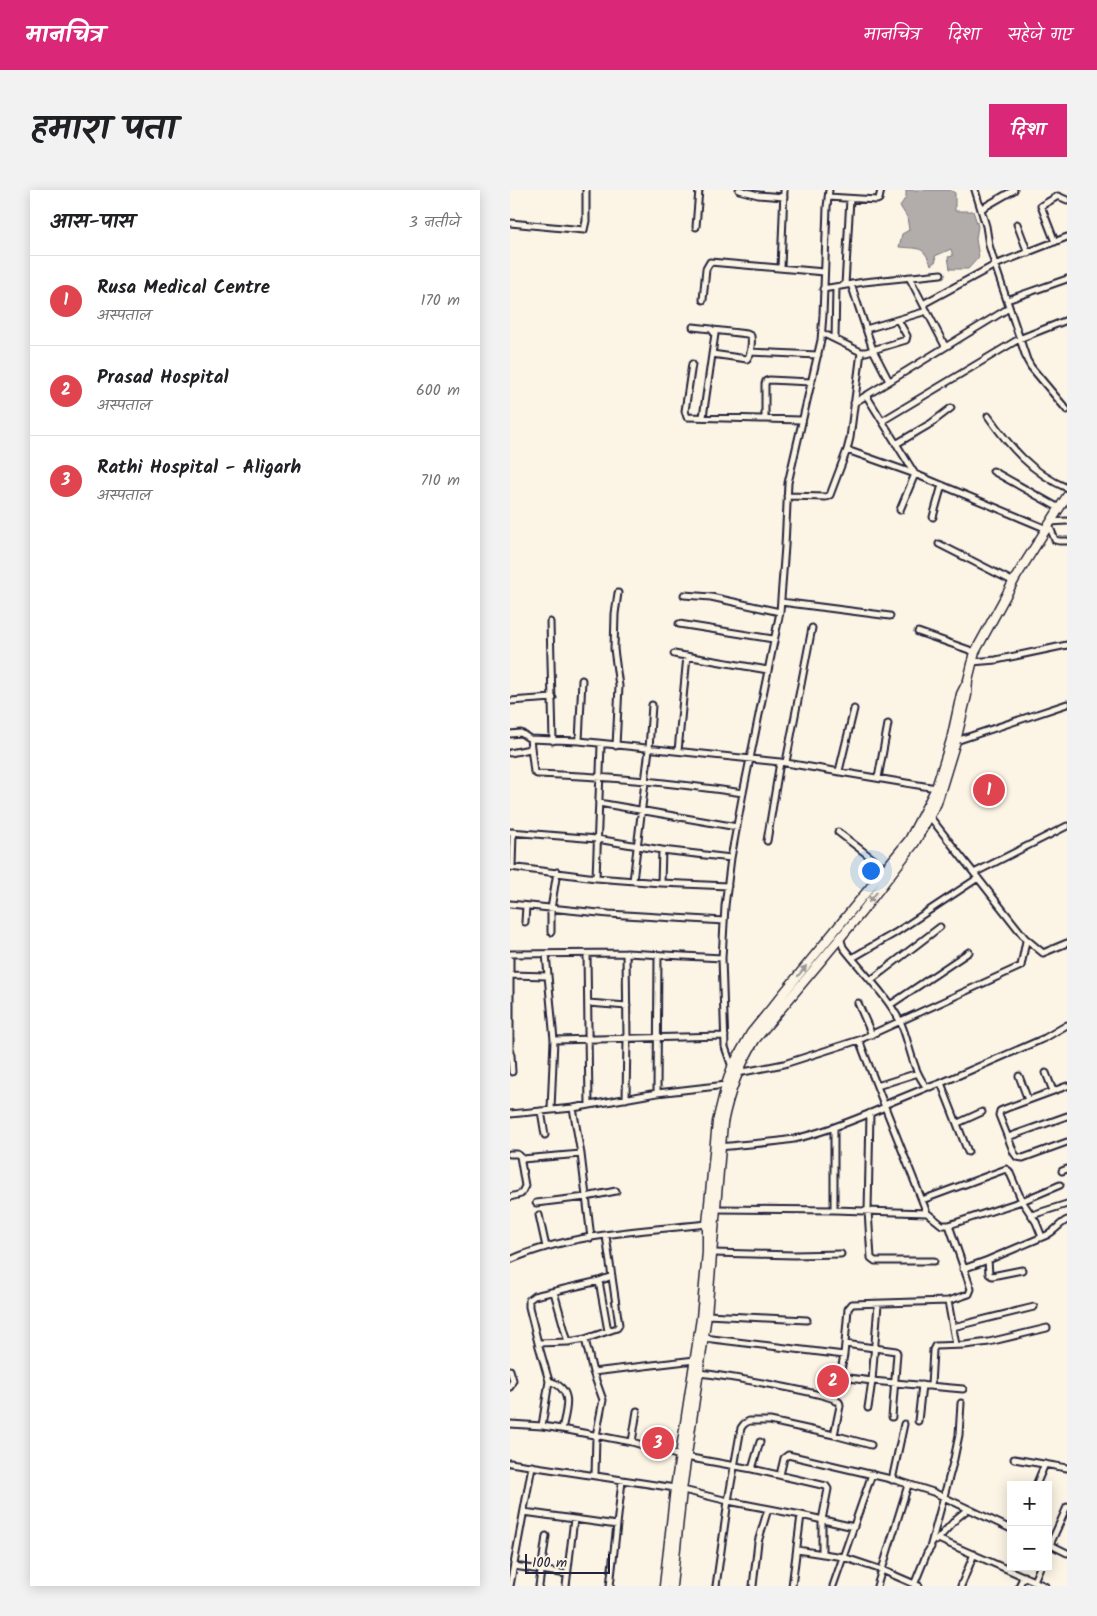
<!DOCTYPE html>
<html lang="hi">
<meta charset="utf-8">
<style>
body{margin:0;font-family:Kalam,"Playpen Sans Deva",sans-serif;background:#f2f2f2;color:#202124}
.controls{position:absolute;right:15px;bottom:15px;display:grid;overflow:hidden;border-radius:0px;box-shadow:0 2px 12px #0003}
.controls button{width:45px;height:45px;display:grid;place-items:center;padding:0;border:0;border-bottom:1px solid #e0e0e0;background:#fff;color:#202124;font:25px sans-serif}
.scale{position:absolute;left:15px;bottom:12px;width:85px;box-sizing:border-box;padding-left:5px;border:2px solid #22223b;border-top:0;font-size:14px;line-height:18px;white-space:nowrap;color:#22223b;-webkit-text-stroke:4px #fcf5e5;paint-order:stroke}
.you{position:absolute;left:360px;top:680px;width:18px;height:18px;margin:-12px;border:4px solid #fff;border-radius:50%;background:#1a73e8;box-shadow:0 0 0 8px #1a73e833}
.badge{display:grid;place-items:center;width:32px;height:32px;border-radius:50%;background:#db2777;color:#fff;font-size:16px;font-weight:700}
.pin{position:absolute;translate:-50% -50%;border:2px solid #fff;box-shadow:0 1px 5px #0006}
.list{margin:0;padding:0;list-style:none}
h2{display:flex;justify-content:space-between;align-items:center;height:65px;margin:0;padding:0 20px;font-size:21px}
h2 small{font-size:16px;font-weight:400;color:#757577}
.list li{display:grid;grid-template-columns:32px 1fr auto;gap:15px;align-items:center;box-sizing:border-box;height:90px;padding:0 20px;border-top:1px solid #e0e0e0}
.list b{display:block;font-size:19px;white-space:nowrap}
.list p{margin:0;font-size:16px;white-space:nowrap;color:#757577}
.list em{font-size:16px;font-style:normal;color:#757577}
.map{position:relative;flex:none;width:557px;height:1396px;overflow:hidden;border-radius:0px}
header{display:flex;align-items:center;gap:30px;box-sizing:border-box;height:70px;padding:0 25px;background:#db2777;color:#fff}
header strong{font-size:24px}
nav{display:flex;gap:28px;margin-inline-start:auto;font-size:18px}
.intro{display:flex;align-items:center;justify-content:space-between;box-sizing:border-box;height:120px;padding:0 30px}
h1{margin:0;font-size:35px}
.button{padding:12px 22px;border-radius:0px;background:#db2777;color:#fff;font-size:18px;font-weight:700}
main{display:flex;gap:30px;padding:0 30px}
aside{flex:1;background:#fff;border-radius:0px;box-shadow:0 2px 12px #0003}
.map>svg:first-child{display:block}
</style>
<header>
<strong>मानचित्र</strong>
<nav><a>मानचित्र</a><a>दिशा</a><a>सहेजे गए</a></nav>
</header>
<div class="intro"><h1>हमारा पता</h1><a class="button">दिशा</a></div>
<main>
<aside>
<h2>आस-पास<small>3 नतीजे</small></h2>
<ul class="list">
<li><span class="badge" style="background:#e0444e">1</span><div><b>Rusa Medical Centre</b><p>अस्पताल</p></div><em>170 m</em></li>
<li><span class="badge" style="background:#e0444e">2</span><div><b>Prasad Hospital</b><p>अस्पताल</p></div><em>600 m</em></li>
<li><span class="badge" style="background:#e0444e">3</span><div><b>Rathi Hospital - Aligarh</b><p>अस्पताल</p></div><em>710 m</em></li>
</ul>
</aside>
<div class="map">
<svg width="557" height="1396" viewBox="0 0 557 1396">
<rect width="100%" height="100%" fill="#fcf5e5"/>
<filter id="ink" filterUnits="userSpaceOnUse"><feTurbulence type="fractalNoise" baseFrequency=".02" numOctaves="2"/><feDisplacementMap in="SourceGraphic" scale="10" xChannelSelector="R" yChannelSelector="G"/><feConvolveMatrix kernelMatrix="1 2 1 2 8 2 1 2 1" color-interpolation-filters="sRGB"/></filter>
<g filter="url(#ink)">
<path fill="#b2adab" stroke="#78757e" d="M396,0H440L445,3V21H463L468,36L466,49L469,67L458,79H440L438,67L443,66L441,59L425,66L426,71L421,75C413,55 409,59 389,57L392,44L399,40L397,27L390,16L396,7Z"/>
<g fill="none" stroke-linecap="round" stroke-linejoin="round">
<g stroke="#22223b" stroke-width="9">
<path id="street" d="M229,0L248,5L274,7
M465,0L476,36L479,55L485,75L517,170L521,177L557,220
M318,7L367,10L369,9L371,0
M471,19L504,0
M0,33L74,40L76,31V0
M507,34L518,63
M186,37L189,0
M545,52L531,16L548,6L557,10
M271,78L274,0
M399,87L435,156
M341,94L363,160L379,191
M335,95L340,9
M313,99L354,92L431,84
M193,110L196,79L200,72L314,82
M497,110L557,89
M413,114L485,75L557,47
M183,137L201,139L205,144L193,227
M356,139L417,121
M312,143L351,162H356L396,150L397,146L388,130
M325,149L326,97
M240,162L308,165
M202,164L237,169C241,164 242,153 241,146L237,144L203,140
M182,174L175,221L177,227L291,230
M356,205L405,284L390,320
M344,213L499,118
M478,226C499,256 522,283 557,298
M255,229V194L256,191L259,190L301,192
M372,231L509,149L557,130
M386,254L420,234L441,218
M337,260L405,284L537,339
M483,281L549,318
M277,306L316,307L320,305L337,260L340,248L351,162
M423,327L432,295
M540,332L557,331
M539,335L545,350L549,351H557
M429,354L504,392
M174,405L201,407L270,422
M271,412L380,426
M40,432L43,551
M169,434L263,449
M408,442L465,462
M164,464L258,480
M462,472L486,470L557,455
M0,511L43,508
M0,544L11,543L20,549L69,551L270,572L426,598
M20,549L24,582L27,584C96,586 164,593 233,603
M69,551L72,490
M446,551L557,514
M91,555L86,688L151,693L218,696
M106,556L109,496L104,459L105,424L108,403
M168,561L177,466
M0,563L20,559
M276,572L302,438
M329,581L344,519
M368,588L378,534
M89,613L227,637
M0,642L87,649L152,660L151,693
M328,642L376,679
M257,651L270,572
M152,660L221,668
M0,677L86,688
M2,677L3,642
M464,683L557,636
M123,691L139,559L142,515
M0,714L99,724L214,731
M15,732L16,716
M41,742V719L47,682
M330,747L333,757C352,782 375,803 390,831C399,850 402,880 416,896L420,897L431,893L535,848L557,835
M515,748L533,763L557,753
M0,764L116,763L212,768
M36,764L44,850L41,919
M77,764L79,915
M342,768L385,743L468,688
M0,769V865
M0,785L38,786
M361,790L430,737
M78,813L117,816
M348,813L362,845
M380,815L459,762
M44,850L215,846
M349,850L375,917
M1,865L2,882
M222,877L215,857L212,768L215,716L221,668L233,603L270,422L275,356L278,293L311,150L313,125L317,17L319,0
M228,883L274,874L349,850L511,776L516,751L515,748L420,627
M536,883L543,901
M509,886L518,910
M431,893L458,962
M367,896L408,883
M557,896L497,918L490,921L489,925L504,963L507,967L513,968L557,952
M147,903L148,765
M116,909L117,849L116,763
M374,915L418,897
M63,918L71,964L81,1048
M31,921L35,945
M360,923L358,1021L361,1068L365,1071H424
M0,924L63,918L147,903L216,895
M448,933L472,922
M324,938V1020
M498,947L557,926
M211,957C235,954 260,953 284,949C315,942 345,930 375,917L417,1023L432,1035H439L512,1011L550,995
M0,964H7L10,966L15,996L11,1004L0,1007
M12,969L71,964
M552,981L557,979
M412,1010L496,979L499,981L512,1011L526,1032L532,1047
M26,1013L76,1007L106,1001
M206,1019L324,1020L417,1023
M29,1025L36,1057
M522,1025L557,1014
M203,1063L284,1065L331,1064
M0,1070C61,1043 132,1041 197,1034
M478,1070L479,1084L482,1086L512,1080
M453,1079L478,1070L537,1045C545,1041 549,1034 557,1030
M89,1091L98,1141
M44,1102L58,1152
M438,1111L459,1104L461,1099L439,1035
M197,1125L297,1130
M443,1137L524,1117
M194,1148L334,1165
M75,1149L107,1138L109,1135L96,1046
M28,1153L58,1152L75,1149L83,1182L93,1210L86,1246L85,1286
M335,1154L386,1161L387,1163L382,1227
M0,1180L3,1190L0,1197
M83,1182L185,1170
M189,1183C208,1185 320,1203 329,1212C330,1213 330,1215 330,1216L324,1245
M331,1187L362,1191L453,1199
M39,1191C65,1199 56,1220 52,1239
M421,1196L423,1160L425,1156L455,1155L479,1152L537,1138
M325,1211L334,1165L338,1119L342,1114L438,1111L446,1155
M358,1218L362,1191L368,1114
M408,1231L412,1195
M0,1234L32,1236L39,1191L28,1153L19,1117V1110L24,1106L89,1091L102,1086
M32,1236C62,1240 92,1247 122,1252L127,1221
M122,1252L170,1266L242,1279L316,1296L318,1299L312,1330V1364
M504,1269L557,1278
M0,1273L165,1298L218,1311L206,1396
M242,1279L250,1252
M270,1285L274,1268L278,1265L385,1290L423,1302L501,1339
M382,1290L394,1234
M526,1295L535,1274
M14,1322L107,1335
M291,1325L344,1337
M428,1349L524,1391
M426,1351L447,1328L458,1319
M539,1354L557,1363
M420,1358L444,1269L449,1245L451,1213
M538,1359L557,1317
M287,1360L333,1367L372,1380L409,1396
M4,1376L57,1384
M530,1377L524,1391L535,1396
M404,1395L417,1363L421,1357
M0,1396L22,1276
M29,1396L36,1346
M56,1396L64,1329
M100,1396L112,1291
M243,1396L248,1352L258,1319
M282,1396L291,1325L218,1311L231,1238L234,1234L239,1231H260L324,1245L361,1255
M323,1396L362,1284
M367,1396L398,1295
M451,1396L464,1364
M509,1396L514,1386"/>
</g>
<g stroke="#22223b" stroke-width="11">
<path id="secondary" d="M154,1396L165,1298L191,1128L197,1062V1034L207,932L216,895L222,877L241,843L399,650L426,598L441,550L451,504L457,492
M162,1396L172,1300L197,1125L213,933C219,903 229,876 245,850L351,723L404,654L427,613L431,600L446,551L457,505L458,490L465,462L506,387L557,306"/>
</g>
<use href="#street" stroke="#fcf5e5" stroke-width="5"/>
<use href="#secondary" stroke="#fcf5e5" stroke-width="8"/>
</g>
<defs><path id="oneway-solid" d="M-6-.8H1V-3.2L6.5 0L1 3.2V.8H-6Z" transform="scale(1.25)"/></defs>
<g fill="#9a9698">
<use href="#oneway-solid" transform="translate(363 707) rotate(129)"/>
<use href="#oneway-solid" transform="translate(292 781) rotate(-51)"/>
</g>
</g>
</svg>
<div class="controls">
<button>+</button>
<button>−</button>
</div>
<div class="scale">100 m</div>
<div class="you"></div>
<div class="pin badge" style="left:479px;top:600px;background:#e0444e">1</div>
<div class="pin badge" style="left:323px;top:1191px;background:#e0444e">2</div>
<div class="pin badge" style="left:148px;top:1253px;background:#e0444e">3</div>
</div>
</main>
